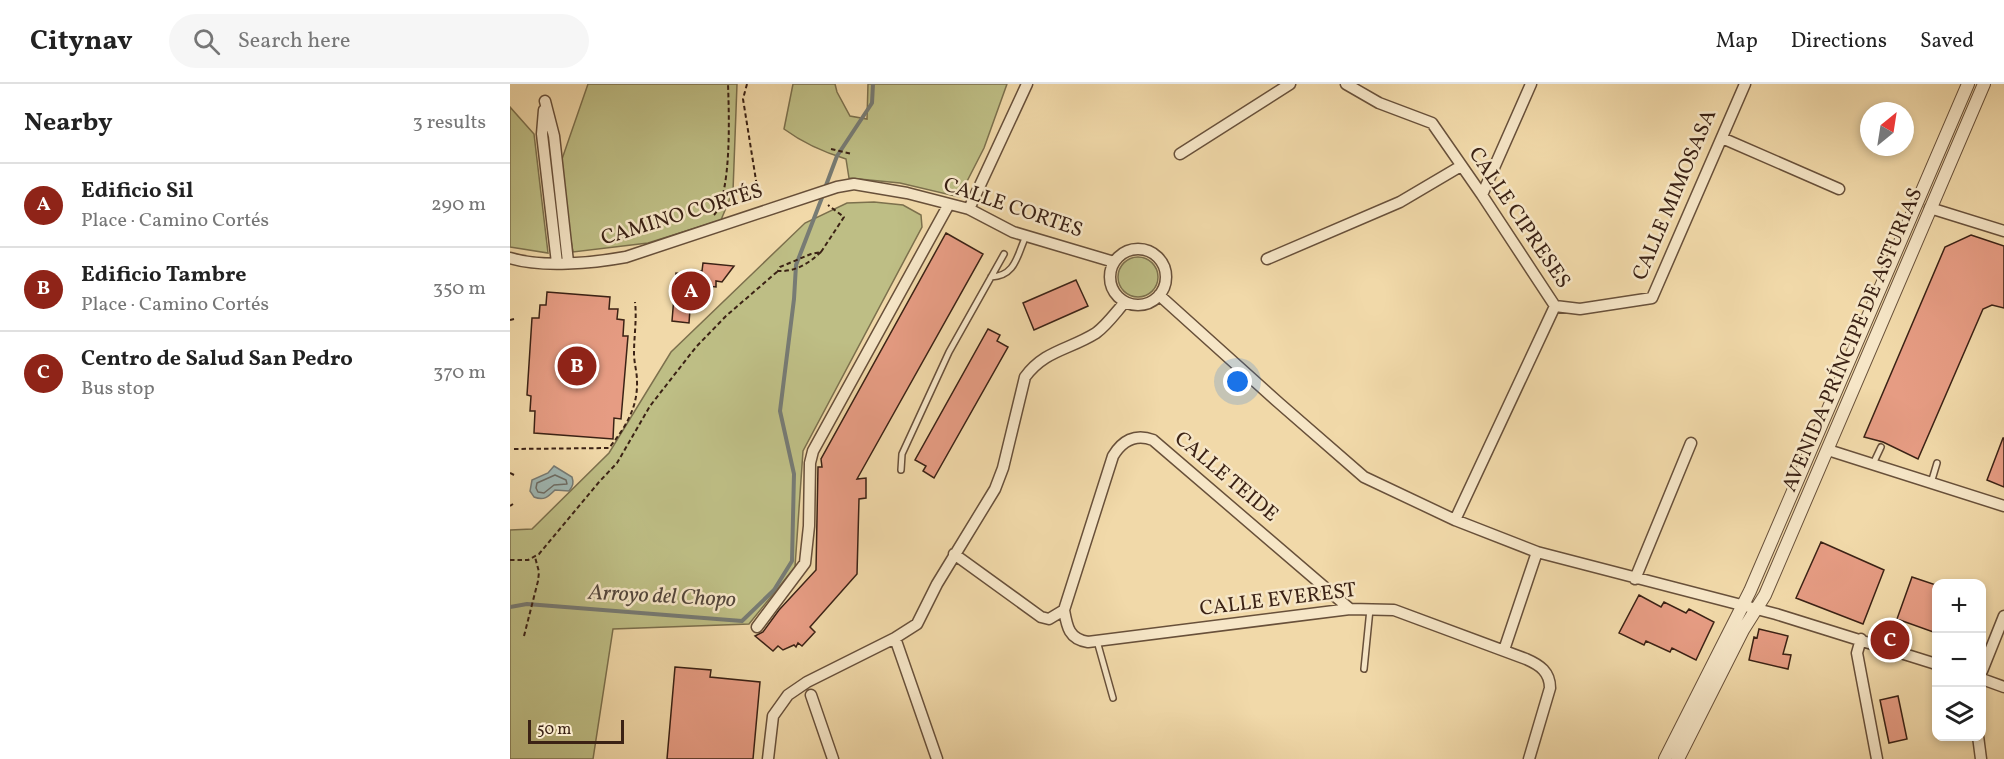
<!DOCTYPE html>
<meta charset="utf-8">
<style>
body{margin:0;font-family:Vollkorn,serif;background:#f6f6f6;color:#222}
.controls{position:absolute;right:18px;bottom:18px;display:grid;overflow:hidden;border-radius:12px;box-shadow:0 3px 9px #0003}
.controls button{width:54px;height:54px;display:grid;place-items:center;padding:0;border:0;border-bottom:2px solid #e0e0e0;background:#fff;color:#222;font:30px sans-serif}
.compass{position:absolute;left:1350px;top:18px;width:54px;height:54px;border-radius:50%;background:#fff;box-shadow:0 3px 9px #0003;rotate:30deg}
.scale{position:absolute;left:18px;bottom:15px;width:96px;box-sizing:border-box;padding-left:6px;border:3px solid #3b2215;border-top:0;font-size:16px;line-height:21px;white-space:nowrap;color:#3b2215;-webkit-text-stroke:4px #f6e6c7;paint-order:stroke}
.you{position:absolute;left:728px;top:298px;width:21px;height:21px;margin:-15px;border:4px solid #fff;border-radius:50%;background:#1a73e8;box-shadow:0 0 0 9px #1a73e833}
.badge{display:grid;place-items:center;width:39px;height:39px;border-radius:50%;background:#8f2418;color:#fff;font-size:20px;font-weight:700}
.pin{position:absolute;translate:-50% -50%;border:3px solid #fff;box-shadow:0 2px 6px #0006}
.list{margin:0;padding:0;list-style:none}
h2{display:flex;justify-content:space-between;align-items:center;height:78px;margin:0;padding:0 24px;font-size:26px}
h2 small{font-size:20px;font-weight:400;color:#767676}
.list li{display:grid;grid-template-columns:39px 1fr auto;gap:18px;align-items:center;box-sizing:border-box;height:84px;padding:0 24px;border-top:2px solid #e0e0e0}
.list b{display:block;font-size:22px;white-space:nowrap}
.list p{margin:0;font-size:20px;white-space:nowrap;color:#767676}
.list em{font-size:20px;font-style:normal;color:#767676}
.icon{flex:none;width:33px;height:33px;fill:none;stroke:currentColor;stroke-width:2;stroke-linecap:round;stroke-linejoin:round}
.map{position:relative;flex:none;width:1494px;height:675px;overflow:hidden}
header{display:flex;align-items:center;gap:36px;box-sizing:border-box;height:84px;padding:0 30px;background:#fff;border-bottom:2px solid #e0e0e0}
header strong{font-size:28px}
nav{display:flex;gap:33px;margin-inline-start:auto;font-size:21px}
.search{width:420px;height:54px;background:#f6f6f6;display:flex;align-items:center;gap:15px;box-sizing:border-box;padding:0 21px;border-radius:33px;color:#767676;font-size:22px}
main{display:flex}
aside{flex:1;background:#fff}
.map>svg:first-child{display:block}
</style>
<header>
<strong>Citynav</strong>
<div class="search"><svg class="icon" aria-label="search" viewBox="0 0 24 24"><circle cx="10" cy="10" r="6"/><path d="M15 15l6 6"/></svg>Search here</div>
<nav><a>Map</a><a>Directions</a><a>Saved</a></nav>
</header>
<main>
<aside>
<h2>Nearby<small>3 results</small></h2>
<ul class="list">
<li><span class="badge">A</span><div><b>Edificio Sil</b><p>Place · Camino Cortés</p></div><em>290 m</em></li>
<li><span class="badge">B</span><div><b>Edificio Tambre</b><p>Place · Camino Cortés</p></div><em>350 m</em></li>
<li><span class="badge">C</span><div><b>Centro de Salud San Pedro</b><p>Bus stop</p></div><em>370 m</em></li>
</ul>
</aside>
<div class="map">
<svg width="1494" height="675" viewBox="0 0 1494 675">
<rect width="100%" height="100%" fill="#f1d9a9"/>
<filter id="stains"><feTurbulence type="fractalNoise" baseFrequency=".00333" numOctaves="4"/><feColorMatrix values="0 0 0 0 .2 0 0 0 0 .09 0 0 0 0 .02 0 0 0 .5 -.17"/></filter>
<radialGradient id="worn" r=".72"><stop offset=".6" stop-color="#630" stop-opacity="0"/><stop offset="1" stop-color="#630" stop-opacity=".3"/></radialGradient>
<path fill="#bebe85" stroke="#7c704d" stroke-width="1.5" d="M78,0H227L223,107L211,136L138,159L63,168L55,123L52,75Z
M283,0H325L327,8L340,32L357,35L358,0H497L474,64L449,113L390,99L339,94L336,75C313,68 293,59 274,45Z
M0,23L24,50L38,169L0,163Z
M364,118L393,121L411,131L412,143L293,367L285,483L239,540L103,545L83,675H0V446L22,445L99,369L161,268L295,139L337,119Z
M608 193a20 20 0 1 1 40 0a20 20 0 1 1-40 0Z"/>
<path fill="#9fb7b3" stroke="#777b74" stroke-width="1.5" d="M44,382L62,393C64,399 63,402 59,407L45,406C38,413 34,417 24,413L20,407L22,396L38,389Z"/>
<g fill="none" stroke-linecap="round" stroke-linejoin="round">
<path stroke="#6d6c64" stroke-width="1.5" d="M45,391L56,396L57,400L44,401L34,409L28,408L26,404L27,399Z"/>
<path stroke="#777b74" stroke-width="4" d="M315,104L327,72L362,19L363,0
M0,523L17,520L232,537L264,506L282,477L284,390L270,327L284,215L286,181L313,111"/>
</g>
<path fill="#e69c83" stroke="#3b2215" stroke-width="1.5" d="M436,149L473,170L347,395L356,394V414L349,415L347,490L300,543L305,548L292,562L288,559L286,563L284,561L273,566L268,562L263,567L245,552L253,548L269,526L306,486L308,383H312L311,375Z
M1461,151L1494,162V224L1482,221L1473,225L1408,375L1373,358L1354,353L1435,163Z
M193,179L224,182L212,198L206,197V203L198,202L197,213L181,212L179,239L162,237L166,189L187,191L188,187H192Z
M566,196L578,222L524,246L513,219Z
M37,208L100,213L99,225H108L107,235L114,236L113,252H118L111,335L104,334L103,355L24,349L25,327H20L21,312L17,311L22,234H29L30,221H36Z
M478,245L490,251L487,257L498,263L424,394L413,387L416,382L405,376Z
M1493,354H1494V403L1477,396Z
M1311,458L1374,486L1353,540L1286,514Z
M1402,493L1426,501V549L1387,535Z
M1129,511L1151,523L1154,518L1176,529L1179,525L1204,538L1186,576L1162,564L1160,568L1136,557L1134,561L1109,549Z
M1249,545L1278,552L1273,570L1281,571L1278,585L1239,576L1244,553L1247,554Z
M165,583L201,586L200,593L250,598L243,675H157Z
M1388,612L1397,655L1379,659L1370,616Z"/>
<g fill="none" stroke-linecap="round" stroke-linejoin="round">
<g stroke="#68503a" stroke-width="8">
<path id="service" d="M481,193C506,192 507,171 516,152
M1363,380L1371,363
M391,386L392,370L439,268L494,170
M1421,399L1427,379
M587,557L603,614
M854,585L860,525"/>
</g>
<g stroke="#68503a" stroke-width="13">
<path id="minor" d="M836,0L869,19L922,39L972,111L1045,222L945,436
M35,17L44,52L58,178
M34,26L32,50L47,179
M1212,54L1329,105
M670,70L780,0
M972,111L1021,0
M1420,124L1494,147
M459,125L517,0
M600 193a28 28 0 1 1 56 0a28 28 0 1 1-56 0Z
M0,174C32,184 83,179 116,173L327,103L344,100L397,109L459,125L503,148L604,178
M757,175L890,118L951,82
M649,211L769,319L854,393L945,436L1027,468L1266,530L1426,580
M1045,222L1070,225L1142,214L1235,0
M1318,366L1494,422
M444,470L531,533L539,535L554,526
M1125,495L1181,359
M840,525L643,356C625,349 612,357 603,372L554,526C557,543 559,555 578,558L840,525L884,526L1016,575C1030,581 1040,588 1040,604L1019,675
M247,543L295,479L299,442L300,379L303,367L439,120
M385,554L427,675
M1351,555L1347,569L1367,675
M994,566L1027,468
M1472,587L1494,532
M1472,595L1494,603
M301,611L323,675
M1468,652L1471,675
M258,675L263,632L278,611L297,598L385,554L407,540L427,500L485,405L493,384L515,293C535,266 559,266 586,249C597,241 606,228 615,218"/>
</g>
<g stroke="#68503a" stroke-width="14">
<path id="tertiary" d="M1155,675L1240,507L1458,0
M1168,675L1233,546L1255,511L1474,0"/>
</g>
<path stroke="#3b2215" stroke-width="2" stroke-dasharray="4.5 3" stroke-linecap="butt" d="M237,0L233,15L249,115
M321,65L342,70
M204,131C222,110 219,29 218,0
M311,168C299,179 286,188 268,187L270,183L301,170Z
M311,168L334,133L318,121
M0,236L4,235
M4,365L99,364C115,344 128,324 127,297C127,288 124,279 124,269C124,252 127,235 125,218
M0,389L4,391
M0,422L3,420
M0,476H18L29,470L89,398L107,379L140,322L186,263L216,232L268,187
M14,552L28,497L29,488L25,473"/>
<use href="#service" stroke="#f6e6c7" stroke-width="5"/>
<use href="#minor" stroke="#f6e6c7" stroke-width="10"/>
<use href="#tertiary" stroke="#f6e6c7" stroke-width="12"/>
</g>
<g text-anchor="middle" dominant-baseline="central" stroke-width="5" stroke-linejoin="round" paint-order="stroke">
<g font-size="21" fill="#3b2215" stroke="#f6e6c7">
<text transform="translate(1165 111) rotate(-67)">CALLE MIMOSASA</text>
<text transform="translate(503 124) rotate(19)">CALLE CORTES</text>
<text transform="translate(172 131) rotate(-17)">CAMINO CORTÉS</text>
<text transform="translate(1009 134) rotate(56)">CALLE CIPRESES</text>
<text transform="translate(1343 256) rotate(-67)">AVENIDA PRÍNCIPE DE ASTURIAS</text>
<text transform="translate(716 393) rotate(40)">CALLE TEIDE</text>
<text transform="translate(768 516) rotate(-7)">CALLE EVEREST</text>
</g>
<g font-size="22" font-style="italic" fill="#54473c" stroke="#f6e6c7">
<text transform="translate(152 513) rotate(3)">Arroyo del Chopo</text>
</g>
</g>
<rect width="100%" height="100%" filter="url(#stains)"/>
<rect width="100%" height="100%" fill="url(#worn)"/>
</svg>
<div class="controls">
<button>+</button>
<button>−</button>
<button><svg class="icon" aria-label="layers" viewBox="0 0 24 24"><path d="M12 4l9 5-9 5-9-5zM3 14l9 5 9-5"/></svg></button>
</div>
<svg class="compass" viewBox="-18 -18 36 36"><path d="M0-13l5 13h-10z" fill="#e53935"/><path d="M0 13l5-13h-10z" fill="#767676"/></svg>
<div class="scale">50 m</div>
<div class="you"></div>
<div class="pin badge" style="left:181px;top:207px">A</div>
<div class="pin badge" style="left:67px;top:282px">B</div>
<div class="pin badge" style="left:1380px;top:556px">C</div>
</div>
</main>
